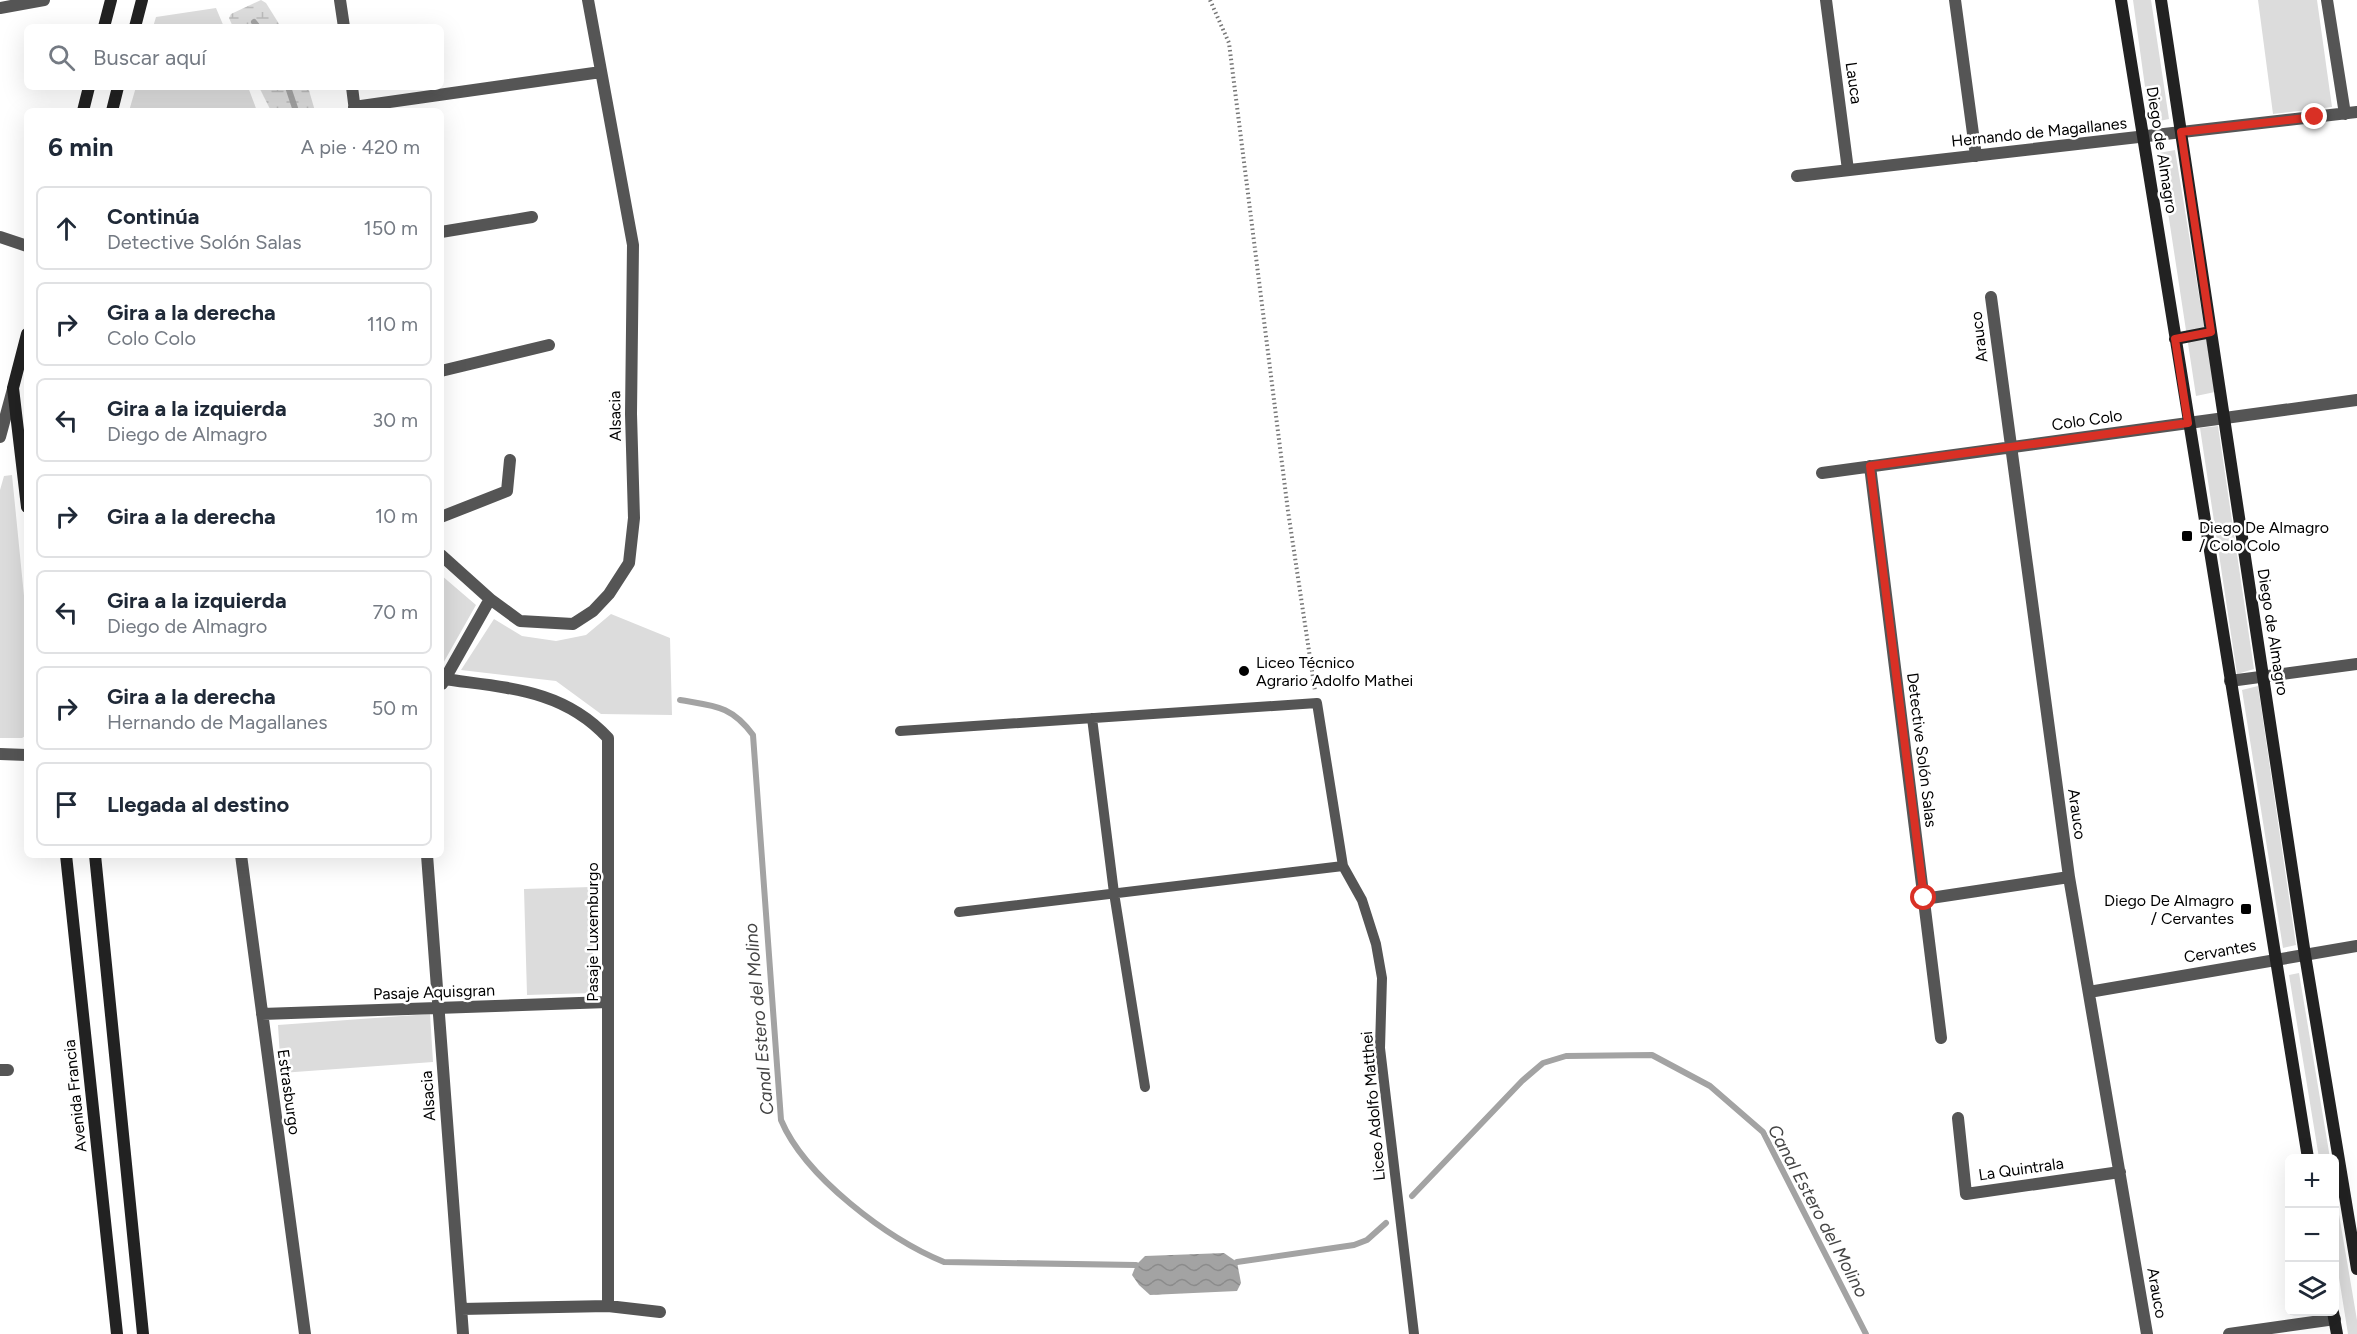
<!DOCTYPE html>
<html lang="es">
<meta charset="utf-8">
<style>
body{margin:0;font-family:Figtree,sans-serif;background:#f6f6f7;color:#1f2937}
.controls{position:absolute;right:18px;bottom:18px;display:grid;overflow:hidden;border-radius:9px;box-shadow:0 6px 24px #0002}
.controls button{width:54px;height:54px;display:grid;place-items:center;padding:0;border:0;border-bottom:2px solid #e0e1e3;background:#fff;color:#1f2937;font:30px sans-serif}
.stop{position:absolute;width:18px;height:18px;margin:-14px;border:4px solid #d93025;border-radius:50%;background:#fff}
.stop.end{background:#d93025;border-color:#fff;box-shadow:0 2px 6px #0008}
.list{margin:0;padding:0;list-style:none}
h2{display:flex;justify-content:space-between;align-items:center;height:78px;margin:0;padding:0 24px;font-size:26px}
h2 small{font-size:20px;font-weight:400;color:#747a83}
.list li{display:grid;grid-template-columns:39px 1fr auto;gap:18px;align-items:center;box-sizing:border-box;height:84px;margin:0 12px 12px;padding:0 12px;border:2px solid #e0e1e3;border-radius:9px}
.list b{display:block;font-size:22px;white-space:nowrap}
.list p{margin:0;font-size:20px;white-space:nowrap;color:#747a83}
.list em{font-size:20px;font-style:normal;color:#747a83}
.icon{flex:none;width:33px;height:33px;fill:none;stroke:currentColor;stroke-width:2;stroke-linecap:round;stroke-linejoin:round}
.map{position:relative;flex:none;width:2357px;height:1334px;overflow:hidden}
.search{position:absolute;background:#fff;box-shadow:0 6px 24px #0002;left:24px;top:24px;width:420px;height:66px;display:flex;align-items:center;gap:15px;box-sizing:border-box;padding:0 21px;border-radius:9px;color:#747a83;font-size:22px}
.panel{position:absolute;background:#fff;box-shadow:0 6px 24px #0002;left:24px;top:108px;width:420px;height:750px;border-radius:9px}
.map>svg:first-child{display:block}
</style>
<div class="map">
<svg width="2357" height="1334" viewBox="0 0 2357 1334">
<defs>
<pattern id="wetland-marsh" width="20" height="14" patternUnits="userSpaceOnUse" patternTransform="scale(1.5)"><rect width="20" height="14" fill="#dcdcdc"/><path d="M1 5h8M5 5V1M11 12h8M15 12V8" fill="none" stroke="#bbb"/></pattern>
<pattern id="water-waves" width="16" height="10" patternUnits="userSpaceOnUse" patternTransform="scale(1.5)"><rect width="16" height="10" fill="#a3a3a3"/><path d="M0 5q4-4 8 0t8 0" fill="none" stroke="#8b8b8b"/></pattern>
</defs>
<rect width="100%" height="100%" fill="#fff"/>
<path fill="#dcdcdc" d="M2133,0H2151L2169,119L2150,123Z
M2258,0H2317L2332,107L2273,114Z
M216,8L224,27H153L156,17Z
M136,87H248L257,111H129Z
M2175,150L2215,392L2196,396L2159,153Z
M2218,426L2254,669L2237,674L2200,428Z
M12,475L27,626V735L22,738H0V490L4,476Z
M441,575L476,605L441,667Z
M611,614L670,638L672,715L601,714L556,681L461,670L494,619L522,636L556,641L586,635Z
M2258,686L2296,945L2283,948L2242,690Z
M591,887L594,993L527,995L524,889Z
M2299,973L2330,1158H2319L2289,975Z
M430,1014L433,1062L281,1073L278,1025Z
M2334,1185L2357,1320V1334H2348L2335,1253Z"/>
<path fill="url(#wetland-marsh)" d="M261,0L266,3L281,27H233L229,18L231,14Z
M259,87H308L315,111H271Z"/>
<path fill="url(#water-waves)" d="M1224,1253L1237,1262L1241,1283L1237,1291L1150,1295L1139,1285L1132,1275L1136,1265L1145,1256Z"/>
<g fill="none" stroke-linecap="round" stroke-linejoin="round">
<path stroke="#a3a3a3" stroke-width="6" d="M254,22L258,27
M288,87L296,111
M680,700C714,706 731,705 753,735L781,1120C805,1177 888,1239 944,1262L1136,1265
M1412,1196L1522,1081L1543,1063L1566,1056L1652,1055L1710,1086L1763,1132L1866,1334
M1237,1262L1354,1245L1367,1240L1386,1223"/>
<path stroke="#777" stroke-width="4" stroke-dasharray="1.5 3" stroke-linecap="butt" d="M1210,0L1229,43L1288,511L1315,691"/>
<path stroke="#555" stroke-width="10" d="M1092,718L1114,893L1145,1087
M900,731L1317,703L1343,866L1362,900L1376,944L1382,978L1380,1048L1414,1334
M959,912L1343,866"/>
<path stroke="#555" stroke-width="12" d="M340,0L344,27
M1826,0L1848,170
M1955,0L1976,156
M2327,0L2345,114
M0,8L44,0
M352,87L355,111
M354,107L601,72
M1797,176L2357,112
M441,232L532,217
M0,237L27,246
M1991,297L2069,877L2147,1334
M441,371L549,345
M0,437L13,389
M1870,466L1941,1038
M1822,473L2357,400
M441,517L507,491L510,460
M441,555L490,599
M444,679C507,688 563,689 608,738V1306L461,1309
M2230,681L2357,664
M442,684L490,599L520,621L573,624L593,611L609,594L629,563L634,518L631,414L633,245L588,0
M0,754L27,755
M241,855L305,1334
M427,855L463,1334
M1924,899L2069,877
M2089,992L2357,946
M262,1014L608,1002
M0,1070H8
M1958,1118L1966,1194L2120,1172
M608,1306L660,1312
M2229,1334L2335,1319"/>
<path stroke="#222" stroke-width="12" d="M2121,0L2308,1158
M2161,0L2305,955L2357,1269
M104,27L111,0
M135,27L142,0
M83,111L89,87
M112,111L118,87
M27,334L13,388L27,507
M2175,339L2211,332
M66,855L117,1334
M95,855L143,1334
M2333,1312L2337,1334"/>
</g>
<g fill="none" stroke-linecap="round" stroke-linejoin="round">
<path stroke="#d93025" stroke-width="8" d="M1924,898L1870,466L2188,423L2175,339L2211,332L2181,132L2315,117"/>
</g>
<g fill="#000" stroke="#fff" stroke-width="2">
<rect x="2181" y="530" width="12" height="12" rx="3"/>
<circle cx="1244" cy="671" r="6"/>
<rect x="2240" y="903" width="12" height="12" rx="3"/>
</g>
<g text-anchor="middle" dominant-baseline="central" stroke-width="5" stroke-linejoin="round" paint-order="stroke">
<g font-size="16" fill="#000" stroke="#fff">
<text transform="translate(1854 83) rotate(82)">Lauca</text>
<text transform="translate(2039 132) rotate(-6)">Hernando de Magallanes</text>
<text transform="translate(2162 150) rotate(81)">Diego de Almagro</text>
<text transform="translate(1979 337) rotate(-97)">Arauco</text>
<text transform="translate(615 416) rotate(-91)">Alsacia</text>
<text transform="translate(2087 420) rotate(-8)">Colo Colo</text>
<text transform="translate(2273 632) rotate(81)">Diego de Almagro</text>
<text transform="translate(1922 750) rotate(83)">Detective Solón Salas</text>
<text transform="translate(2077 814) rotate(82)">Arauco</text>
<text transform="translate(592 932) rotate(-90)">Pasaje Luxemburgo</text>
<text transform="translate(2220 951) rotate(-10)">Cervantes</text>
<text transform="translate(434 992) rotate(-2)">Pasaje Aquisgran</text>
<text transform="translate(289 1092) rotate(82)">Estrasburgo</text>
<text transform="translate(75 1096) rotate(-96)">Avenida Francia</text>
<text transform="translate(428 1096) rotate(-94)">Alsacia</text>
<text transform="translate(1373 1106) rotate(-95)">Liceo Adolfo Matthei</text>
<text transform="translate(2021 1169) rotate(-8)">La Quintrala</text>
<text transform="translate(2157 1293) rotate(80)">Arauco</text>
</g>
<g font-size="16" fill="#000" stroke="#fff" text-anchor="start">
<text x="2199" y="527">Diego De Almagro<tspan x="2199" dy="18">/ Colo Colo</tspan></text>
<text x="1256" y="662">Liceo Técnico<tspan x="1256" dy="18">Agrario Adolfo Mathei</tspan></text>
<text x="2234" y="900" text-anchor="end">Diego De Almagro<tspan x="2234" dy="18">/ Cervantes</tspan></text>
</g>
<g font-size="18" font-style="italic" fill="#444" stroke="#fff">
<text transform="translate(759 1019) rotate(-95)">Canal Estero del Molino</text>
<text transform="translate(1818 1211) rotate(62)">Canal Estero del Molino</text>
</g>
</g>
</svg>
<div class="controls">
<button>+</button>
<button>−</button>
<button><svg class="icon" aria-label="layers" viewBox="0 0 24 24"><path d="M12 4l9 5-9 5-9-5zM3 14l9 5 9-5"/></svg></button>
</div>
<div class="stop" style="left:1924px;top:898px"></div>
<div class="stop end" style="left:2315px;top:117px"></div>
<div class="search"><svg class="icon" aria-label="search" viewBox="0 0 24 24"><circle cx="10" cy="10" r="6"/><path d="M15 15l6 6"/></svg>Buscar aquí</div>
<section class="panel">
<h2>6 min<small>A pie · 420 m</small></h2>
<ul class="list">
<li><svg class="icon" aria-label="ahead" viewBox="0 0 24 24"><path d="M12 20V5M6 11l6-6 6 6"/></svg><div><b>Continúa</b><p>Detective Solón Salas</p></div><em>150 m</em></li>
<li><svg class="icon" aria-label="right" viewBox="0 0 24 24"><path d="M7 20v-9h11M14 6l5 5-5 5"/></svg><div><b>Gira a la derecha</b><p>Colo Colo</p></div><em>110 m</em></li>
<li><svg class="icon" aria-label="left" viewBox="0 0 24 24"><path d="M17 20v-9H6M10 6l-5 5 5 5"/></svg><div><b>Gira a la izquierda</b><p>Diego de Almagro</p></div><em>30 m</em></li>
<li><svg class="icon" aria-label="right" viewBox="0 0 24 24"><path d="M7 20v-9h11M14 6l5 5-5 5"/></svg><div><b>Gira a la derecha</b></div><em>10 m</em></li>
<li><svg class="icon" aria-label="left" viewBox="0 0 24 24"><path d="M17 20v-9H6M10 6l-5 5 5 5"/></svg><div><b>Gira a la izquierda</b><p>Diego de Almagro</p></div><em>70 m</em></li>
<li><svg class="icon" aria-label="right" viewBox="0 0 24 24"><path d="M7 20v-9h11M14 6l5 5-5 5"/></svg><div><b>Gira a la derecha</b><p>Hernando de Magallanes</p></div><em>50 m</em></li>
<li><svg class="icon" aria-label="arrive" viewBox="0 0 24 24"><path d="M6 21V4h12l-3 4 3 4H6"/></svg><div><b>Llegada al destino</b></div></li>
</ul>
</section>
</div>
